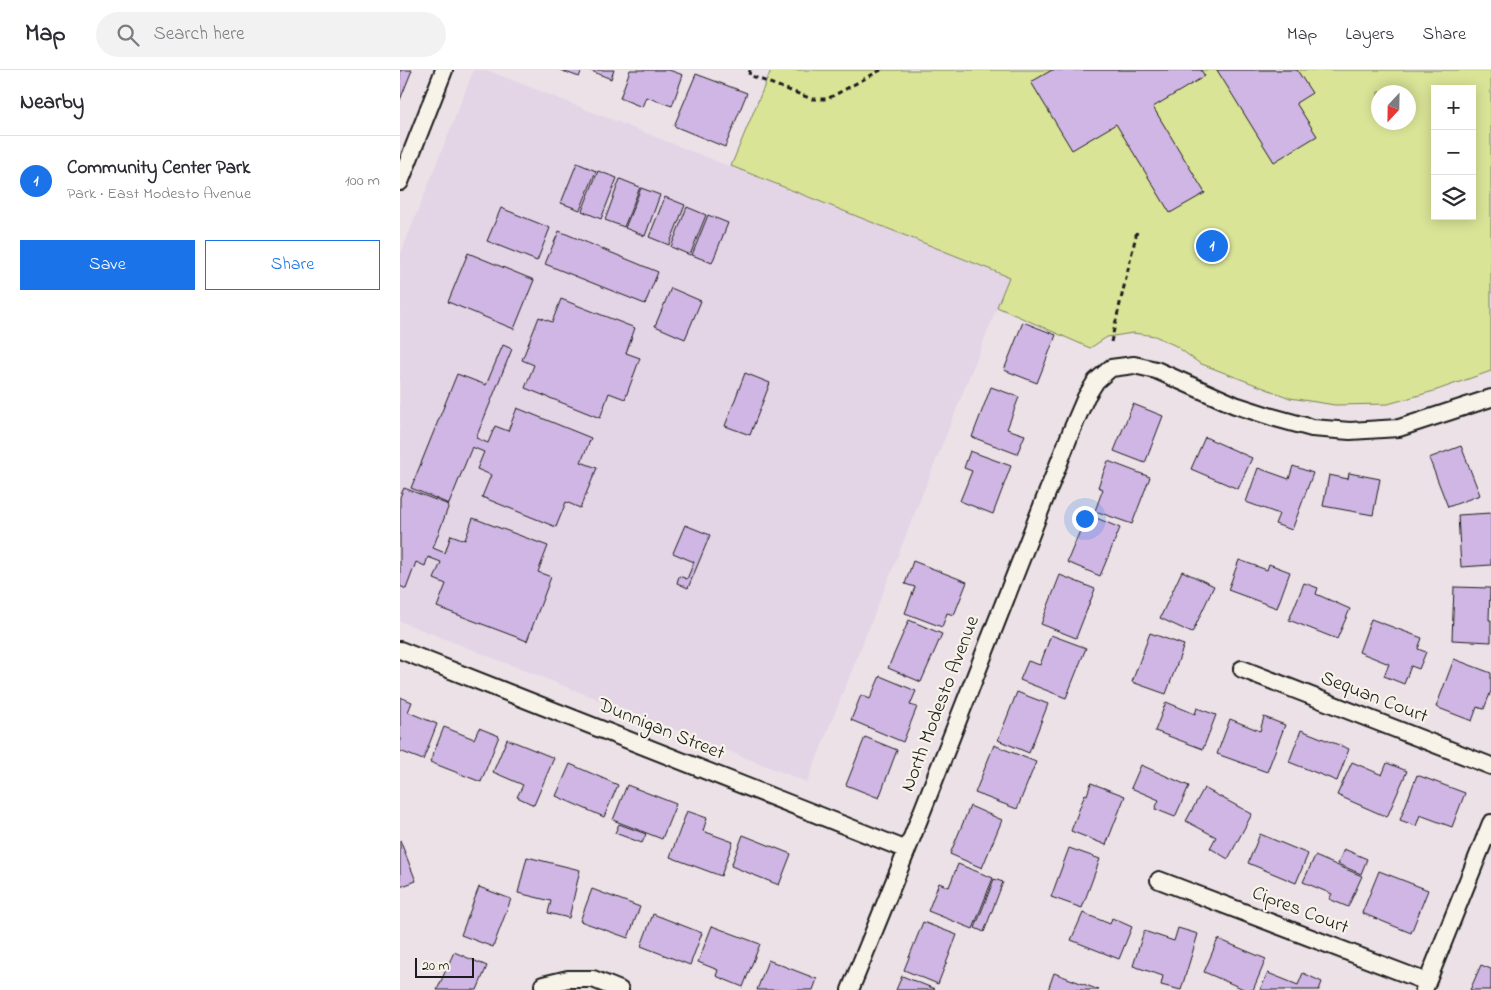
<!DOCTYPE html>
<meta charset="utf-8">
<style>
body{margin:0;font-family:"Indie Flower",sans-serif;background:#f2f2f3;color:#2b2b33}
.controls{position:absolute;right:15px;top:15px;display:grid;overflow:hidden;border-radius:0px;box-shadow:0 2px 12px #0003}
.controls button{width:45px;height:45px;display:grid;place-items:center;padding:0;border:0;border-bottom:1px solid #e1e1e2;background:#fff;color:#2b2b33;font:25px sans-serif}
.compass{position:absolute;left:971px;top:15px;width:45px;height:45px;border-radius:50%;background:#fff;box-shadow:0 2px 12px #0003;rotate:202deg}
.scale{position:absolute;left:15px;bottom:12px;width:59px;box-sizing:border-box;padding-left:5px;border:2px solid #1c1c1c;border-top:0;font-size:14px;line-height:18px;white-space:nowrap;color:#1c1c1c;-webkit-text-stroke:4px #f7f3e8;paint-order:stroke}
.you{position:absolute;left:684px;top:448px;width:18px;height:18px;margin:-12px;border:4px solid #fff;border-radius:50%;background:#1a73e8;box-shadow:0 0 0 8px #1a73e833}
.badge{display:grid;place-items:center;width:32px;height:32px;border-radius:50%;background:#1a73e8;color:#fff;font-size:16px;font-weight:700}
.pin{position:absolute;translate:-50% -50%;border:2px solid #fff;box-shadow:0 1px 5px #0006}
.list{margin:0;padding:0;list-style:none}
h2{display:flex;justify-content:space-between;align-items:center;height:65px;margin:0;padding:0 20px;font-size:21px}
h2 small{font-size:16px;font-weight:400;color:#7c7c81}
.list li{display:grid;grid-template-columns:32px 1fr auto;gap:15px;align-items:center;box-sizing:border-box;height:90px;padding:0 20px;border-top:1px solid #e1e1e2}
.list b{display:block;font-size:19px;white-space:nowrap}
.list p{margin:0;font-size:16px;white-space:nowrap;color:#7c7c81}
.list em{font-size:16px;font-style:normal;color:#7c7c81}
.actions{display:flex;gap:10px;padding:15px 20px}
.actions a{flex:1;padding:11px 0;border:1px solid #1a73e8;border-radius:0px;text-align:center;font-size:18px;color:#1a73e8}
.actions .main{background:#1a73e8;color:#fff}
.icon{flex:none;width:28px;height:28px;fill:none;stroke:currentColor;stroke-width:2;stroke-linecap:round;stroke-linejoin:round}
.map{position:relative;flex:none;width:1091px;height:920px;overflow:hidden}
header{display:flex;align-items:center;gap:30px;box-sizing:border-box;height:70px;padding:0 25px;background:#fff;border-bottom:1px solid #e1e1e2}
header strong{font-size:24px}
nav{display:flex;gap:28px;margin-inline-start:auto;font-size:18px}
.search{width:350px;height:45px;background:#f2f2f3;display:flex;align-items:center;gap:12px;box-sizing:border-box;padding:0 18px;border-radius:28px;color:#7c7c81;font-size:19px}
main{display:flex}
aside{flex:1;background:#fff}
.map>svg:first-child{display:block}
</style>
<header>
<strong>Map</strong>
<div class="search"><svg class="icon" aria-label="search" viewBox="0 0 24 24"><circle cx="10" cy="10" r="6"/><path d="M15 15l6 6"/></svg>Search here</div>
<nav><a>Map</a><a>Layers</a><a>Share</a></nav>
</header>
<main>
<aside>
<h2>Nearby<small></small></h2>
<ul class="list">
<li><span class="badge">1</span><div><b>Community Center Park</b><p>Park · East Modesto Avenue</p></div><em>100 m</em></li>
</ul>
<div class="actions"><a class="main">Save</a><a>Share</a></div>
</aside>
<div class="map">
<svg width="1091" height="920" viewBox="0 0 1091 920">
<rect width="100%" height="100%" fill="#ebe1e7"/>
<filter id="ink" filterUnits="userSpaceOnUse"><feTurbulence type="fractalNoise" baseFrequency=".02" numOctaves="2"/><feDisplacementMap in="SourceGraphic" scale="10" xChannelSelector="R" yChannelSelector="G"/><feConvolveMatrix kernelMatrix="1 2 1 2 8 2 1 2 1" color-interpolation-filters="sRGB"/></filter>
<g filter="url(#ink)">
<path fill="#e3d4e6" d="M74,0H86L609,207L407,712L0,551V186Z"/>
<path fill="#d9e497" stroke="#7a805a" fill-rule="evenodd" d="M371,0H1091V301L1034,321L988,334L935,335L890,328L799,293L776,276L755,266L733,263L707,267L690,278L597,237L609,207L331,96ZM1035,19H1072V146H1035ZM978,22H1008V52H978Z"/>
<path fill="#d0b6e4" stroke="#1c1c1c" d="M0,0H12L0,30Z
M160,0H182L179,7Z
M189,0H214L211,9Z
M230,0H269L283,5L272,36L246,27L242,37L220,28Z
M652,0H801L805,6L753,37L805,123L770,143L716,54L672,80L631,12Z
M817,0H897L912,23L896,33L917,66L874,92Z
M296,4L347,23L325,77L274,56Z
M177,93L196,101L180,140L161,133Z
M198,101L217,108L201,149L182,141Z
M220,109L240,117L224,157L205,150Z
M241,118L260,125L245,166L225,158Z
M265,127L285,135L269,175L249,167Z
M287,137L306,145L290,185L271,177Z
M101,138L150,158L137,191L87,171Z
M308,145L328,153L312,193L292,185Z
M159,161L258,202L245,234L145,194Z
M68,183L134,210L114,259L48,232Z
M271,218L301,231L285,269L255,256Z
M161,229L235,258L226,283L240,288L225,329L209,323L200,348L125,318L134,295L122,290L139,247L152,252Z
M623,252L656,265L637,313L604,300Z
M103,275L112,279L76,368L88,373L95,356L108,361L117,338L191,368L181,392L197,398L180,438L166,432L156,457L82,427L91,405L77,399L84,382L72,377L49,434L11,418L57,304L86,315Z
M345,303L370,313L350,365L325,356Z
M591,317L619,327L607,359L625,365L617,384L572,367Z
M733,334L763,346L745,393L714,381Z
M805,367L852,388L838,419L791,399Z
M1061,376L1080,425L1048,437L1029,388Z
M570,381L611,396L593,444L560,431L572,401L564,398Z
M708,391L750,407L732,454L695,441L703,419L698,417Z
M893,396L913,403L892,460L875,454L879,444L846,432L858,398L889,409Z
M949,403L980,409L973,445L923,436L929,405L948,409Z
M4,418L49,435L33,478L45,483L51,465L65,470L73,448L148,476L138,502L151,507L127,571L37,537L46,514L34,509L41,492L28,487L25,496L16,492L6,519L0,516V427Z
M1091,443V495L1061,497L1058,445Z
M687,444L720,458L700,506L667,492Z
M285,455L310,465L288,518L277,513L279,506L287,509L294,492L273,483Z
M839,490L867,500L869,494L890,502L877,538L828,520Z
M513,491L567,512L554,545L547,543L542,557L505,543L515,517L505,514Z
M782,501L814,516L792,563L760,548Z
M660,505L695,519L676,568L641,554Z
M904,513L918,518L916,524L950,539L937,569L889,550Z
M1054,517L1090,518L1089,550H1091V572L1052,570Z
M971,549L1022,568L1018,579L1026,582L1019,599L1011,596L1004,614L984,606L989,594L959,582Z
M509,550L542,564L521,612L488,598Z
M750,563L784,575L766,624L732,612Z
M651,565L686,578L666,628L620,610L628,591L640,595Z
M1054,589L1091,603V621L1084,639L1077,637L1072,651L1036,637Z
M480,606L516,621L510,635L517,637L503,672L451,650L461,625L470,629Z
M617,622L648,634L629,683L598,670Z
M0,627L12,632L8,642L37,654L23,690L0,681Z
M766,632L795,644L797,638L816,645L803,679L755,661Z
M864,647L885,655L867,702L817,684L830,649L860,661Z
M44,657L74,669L79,658L99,666L81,712L30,692Z
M901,660L949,679L937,711L889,692Z
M465,667L497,680L479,728L446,715Z
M107,669L154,688L134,735L117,727L123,715L93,702Z
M594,675L636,692L617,739L575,723Z
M952,692L982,705L987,693L1007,701L987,747L937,725Z
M170,694L218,715L204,747L156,726Z
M741,695L789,716L775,747L755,739L759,730L731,718Z
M1017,705L1065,723L1052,757L1020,745L1016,756L1000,750Z
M691,713L725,726L706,775L671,761L685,724L687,725Z
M227,715L276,734L262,769L213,750Z
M804,718L852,744L828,789L810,778L816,767L786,751Z
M570,736L602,750L582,798L550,784Z
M287,741L307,748L303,761L333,772L321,806L270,787Z
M219,754L246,764L242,773L215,763Z
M860,764L908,784L896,813L848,793Z
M343,765L391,784L379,815L331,796Z
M0,770L16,811L0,817Z
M669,778L700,789L682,838L651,827Z
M944,779L967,789L961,804L938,794Z
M915,786L962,806L948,837L929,829L932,824L903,812Z
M127,787L180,800L169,848L148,843L151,831L118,823Z
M558,794L593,808L573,859L528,841L539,813L549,817Z
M979,801L1028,820L1011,863L962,843Z
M594,809L603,812L584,862L575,858Z
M79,817L111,829L93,877L61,865Z
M192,819L240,837L228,868L180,851Z
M683,843L710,854L712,848L732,857L719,889L671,870Z
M253,844L302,863L290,895L241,876Z
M523,852L557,865L538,914L504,900Z
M312,856L360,874L343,917L316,906L318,900L298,892Z
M778,858L798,864L781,920L761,915L763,906L733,896L744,861L774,871Z
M818,869L866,889L853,920H846L804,902Z
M54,882L87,896L77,920H37Z
M368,890L417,909L413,920H357Z
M1081,895L1091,899V920H1070Z
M654,903L699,920H648Z
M868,903L898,915L903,903L922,912L919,920H860Z
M502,906L535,919L534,920H496Z"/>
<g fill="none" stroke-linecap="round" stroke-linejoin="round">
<g stroke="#1c1c1c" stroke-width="20">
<path id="street" d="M0,112L44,0
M0,580L507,780
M842,599L1091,696
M759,810L1027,912
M143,915L168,909H193L220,920
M450,920L507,780L671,362L686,327L696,311L711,298L734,295L756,300L835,335L872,347L912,358L950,361L999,358L1091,328
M1024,920L1091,753"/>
</g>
<path stroke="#1c1c1c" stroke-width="3" stroke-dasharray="5 4" stroke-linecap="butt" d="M350,0L349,5L412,29H427L481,0
M711,272L737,161"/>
<use href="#street" stroke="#f7f3e8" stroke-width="16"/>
</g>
</g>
<g text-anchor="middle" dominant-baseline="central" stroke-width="4.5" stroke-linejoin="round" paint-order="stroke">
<g font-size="20" fill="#1c1c1c" stroke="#f7f3e8">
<text transform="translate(974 628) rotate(21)">Sequan Court</text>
<text transform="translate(541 634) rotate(-69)">North Modesto Avenue</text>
<text transform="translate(261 660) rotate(22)">Dunnigan Street</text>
<text transform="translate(900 841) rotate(21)">Cipres Court</text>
</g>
</g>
</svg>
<div class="controls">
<button>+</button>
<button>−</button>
<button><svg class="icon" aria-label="layers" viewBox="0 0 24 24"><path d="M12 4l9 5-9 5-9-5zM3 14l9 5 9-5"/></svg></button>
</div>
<svg class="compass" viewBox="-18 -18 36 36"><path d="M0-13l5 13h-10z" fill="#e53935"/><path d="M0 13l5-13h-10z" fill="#7c7c81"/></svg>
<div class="scale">20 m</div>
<div class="you"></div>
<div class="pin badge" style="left:812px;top:176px">1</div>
</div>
</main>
